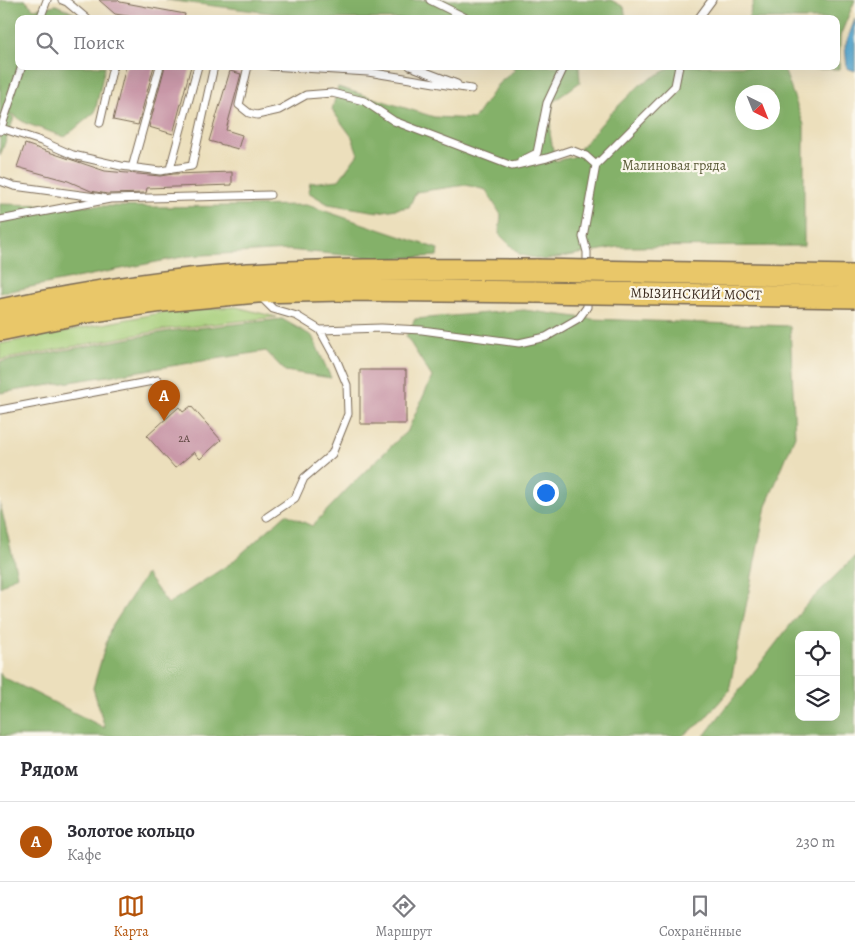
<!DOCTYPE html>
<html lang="ru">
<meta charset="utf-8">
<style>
body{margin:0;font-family:Alegreya,serif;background:#f7f7f7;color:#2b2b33}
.controls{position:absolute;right:15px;bottom:15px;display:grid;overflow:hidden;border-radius:10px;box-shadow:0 5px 20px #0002}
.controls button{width:45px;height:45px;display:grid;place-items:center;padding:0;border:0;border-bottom:1px solid #e1e1e2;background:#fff;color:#2b2b33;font:25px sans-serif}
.compass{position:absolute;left:735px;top:85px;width:45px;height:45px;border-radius:50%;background:#fff;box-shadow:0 5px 20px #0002;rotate:137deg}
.you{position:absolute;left:545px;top:492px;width:18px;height:18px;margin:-12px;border:4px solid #fff;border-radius:50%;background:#1a73e8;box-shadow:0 0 0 8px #1a73e833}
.badge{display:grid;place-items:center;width:32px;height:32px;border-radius:50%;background:#b45309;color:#fff;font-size:16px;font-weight:700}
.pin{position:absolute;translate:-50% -41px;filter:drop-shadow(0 1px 2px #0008)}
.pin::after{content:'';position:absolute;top:26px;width:18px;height:15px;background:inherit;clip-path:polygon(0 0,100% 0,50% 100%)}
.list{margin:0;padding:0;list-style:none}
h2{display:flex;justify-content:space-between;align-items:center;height:65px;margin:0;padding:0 20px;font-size:21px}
h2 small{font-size:16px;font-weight:400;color:#7c7c81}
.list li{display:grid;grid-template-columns:32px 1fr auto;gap:15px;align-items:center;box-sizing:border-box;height:80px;padding:0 20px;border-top:1px solid #e1e1e2}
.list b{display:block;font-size:19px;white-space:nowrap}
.list p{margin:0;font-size:16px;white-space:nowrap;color:#7c7c81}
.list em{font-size:16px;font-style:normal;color:#7c7c81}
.icon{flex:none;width:28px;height:28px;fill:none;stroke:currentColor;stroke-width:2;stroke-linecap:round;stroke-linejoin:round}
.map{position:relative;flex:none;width:855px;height:736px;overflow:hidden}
.search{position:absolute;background:#fff;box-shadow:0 5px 20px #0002;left:15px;right:15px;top:15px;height:55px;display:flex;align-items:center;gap:12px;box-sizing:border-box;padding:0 18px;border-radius:10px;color:#7c7c81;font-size:19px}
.sheet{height:145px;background:#fff}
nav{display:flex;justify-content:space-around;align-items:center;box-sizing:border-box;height:70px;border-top:1px solid #e1e1e2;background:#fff;font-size:14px;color:#7c7c81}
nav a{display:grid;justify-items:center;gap:2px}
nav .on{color:#b45309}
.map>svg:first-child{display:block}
</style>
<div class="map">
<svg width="855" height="736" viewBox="0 0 855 736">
<rect width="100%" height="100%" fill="#fbf7ec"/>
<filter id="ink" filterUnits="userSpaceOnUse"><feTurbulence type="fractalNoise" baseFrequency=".02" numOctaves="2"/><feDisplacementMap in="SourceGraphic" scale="10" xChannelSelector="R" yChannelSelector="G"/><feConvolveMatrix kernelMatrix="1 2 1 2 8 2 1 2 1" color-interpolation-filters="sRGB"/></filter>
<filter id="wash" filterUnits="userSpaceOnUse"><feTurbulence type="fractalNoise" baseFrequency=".0096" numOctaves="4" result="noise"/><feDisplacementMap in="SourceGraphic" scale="20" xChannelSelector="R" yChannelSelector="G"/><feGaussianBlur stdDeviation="1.12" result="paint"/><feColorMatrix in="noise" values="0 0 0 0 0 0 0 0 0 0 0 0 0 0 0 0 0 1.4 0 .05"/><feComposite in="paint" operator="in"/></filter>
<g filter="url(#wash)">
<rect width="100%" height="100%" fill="#ecdfbc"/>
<path fill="#a6ce79" stroke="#707c4c" d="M236,307L276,317L168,329L0,360V344L170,311Z"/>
<path fill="#84b169" stroke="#606e44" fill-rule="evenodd" d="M0,0H25L34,9L56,5L87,19H19V66H105L95,112L65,137L25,123L7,111L14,118L0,156Z
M166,0H611L624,7L626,19H319Z
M754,0H855L840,36L839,69H784L804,125V246L618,247L545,260L520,255L499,234L501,215L486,190L466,185L416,192L409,207L378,212L328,204L308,192L310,183L339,180L358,154L352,137L332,110L338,87L434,117L474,119L498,84L516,69L511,66H579L580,82L553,102L550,133L555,161L573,157L609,115L641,84L673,66H836V19H748ZM742,92H772V122H742Z
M0,204L154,207L307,205L438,249L437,256L388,259L288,250L187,256L0,293Z
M524,310L592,319L790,326L795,436L766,506L729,691L701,723L682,736H0V673L3,677L105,728L93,688L110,630L146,574L168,604L231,563L286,514L312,526L358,478L408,430L432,377L406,336L415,319Z
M282,319L312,336L331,378L285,371L266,351L0,393V362L170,331Z
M0,503L17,575L0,587Z
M855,556V736H704L805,606ZM799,635H836V717H799Z"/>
<path fill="#52a4cd" stroke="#466776" d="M855,19V71L847,68L845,46Z"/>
<g id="blocks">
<path fill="#c998a8" d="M99,0H118L120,2L185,14L184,19H145L115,14Z
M126,66H154L138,125L113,120Z
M165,66H191L173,134L149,127Z
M230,71L241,74L226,130L242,135L238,149L209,141Z
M25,144L105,171L160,176L173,174L232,172V185L147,188L146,193L107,194L91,191L68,181L17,167Z
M360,370H406V424H360Z
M191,406L221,440L200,459L194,452L175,468L147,436L179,407L183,412Z"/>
</g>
</g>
<g filter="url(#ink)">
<use href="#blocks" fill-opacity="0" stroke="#796955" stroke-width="1"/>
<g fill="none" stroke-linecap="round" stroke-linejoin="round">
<g stroke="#796955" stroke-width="9">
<path id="service" d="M62,0L67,2L87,19
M430,0L468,19
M40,19L47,0
M698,19L712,0
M248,66L239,105L249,113L257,115L279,110L306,95L332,93L364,101L394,121L512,166L547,158L571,150L586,156L596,165
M270,66L368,72L471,89
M410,66L457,84
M100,123L113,66
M1,128L41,141L73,155L121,166L160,171L192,166L214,66
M0,131L22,66
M521,161L537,153L547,103L563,69L559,66
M132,168L160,66
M170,169L198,66
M0,181L14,186L103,198
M0,220L110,199L270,195
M261,297L273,309L297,316L320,330L337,361L347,385L348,414L332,454L304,478L295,498L267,517
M320,330L381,328L422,330L519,343L546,337L579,318L587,307V252L583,237L596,165L675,86L679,66
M0,410L158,380"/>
</g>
<g stroke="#796955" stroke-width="24">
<path id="primary" d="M0,310C82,293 164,279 248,274C344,268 440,270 537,270
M0,330L86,312L162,301L257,292L343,290L536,292"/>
</g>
<use href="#service" stroke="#fff" stroke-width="7"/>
<use href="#primary" stroke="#e9c769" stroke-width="21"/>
<g stroke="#796955" stroke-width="24" stroke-linecap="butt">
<path id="primary-bridge" d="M537,270L855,276
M536,292L855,297"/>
</g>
<use href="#primary-bridge" stroke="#e9c769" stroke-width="21"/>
</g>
</g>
<g text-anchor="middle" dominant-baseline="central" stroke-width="4.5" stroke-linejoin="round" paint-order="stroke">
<g font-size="11" fill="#5e4640">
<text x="184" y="438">2А</text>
</g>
<g font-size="14" fill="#5b5b39" stroke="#fbf7ec">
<text x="674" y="165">Малиновая гряда</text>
</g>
<g font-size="14" fill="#3b2a1e" stroke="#fbf7ec">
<text transform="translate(696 294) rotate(1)">МЫЗИНСКИЙ МОСТ</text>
</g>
</g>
</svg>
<div class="controls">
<button><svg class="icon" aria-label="locate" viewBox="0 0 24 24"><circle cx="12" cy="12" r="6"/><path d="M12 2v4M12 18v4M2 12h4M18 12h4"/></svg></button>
<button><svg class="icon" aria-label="layers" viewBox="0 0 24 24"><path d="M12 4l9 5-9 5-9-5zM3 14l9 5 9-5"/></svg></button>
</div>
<svg class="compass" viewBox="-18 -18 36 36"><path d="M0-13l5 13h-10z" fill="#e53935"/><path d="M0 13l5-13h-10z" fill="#7c7c81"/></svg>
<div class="you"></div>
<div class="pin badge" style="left:164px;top:421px">A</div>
<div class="search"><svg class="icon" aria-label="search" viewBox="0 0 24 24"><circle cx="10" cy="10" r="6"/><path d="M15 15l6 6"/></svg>Поиск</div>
</div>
<section class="sheet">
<h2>Рядом<small></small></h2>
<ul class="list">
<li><span class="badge">A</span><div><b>Золотое кольцо</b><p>Кафе</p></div><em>230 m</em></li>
</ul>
</section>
<nav>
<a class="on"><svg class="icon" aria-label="map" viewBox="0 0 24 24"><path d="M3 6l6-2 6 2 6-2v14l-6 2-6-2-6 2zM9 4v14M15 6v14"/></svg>Карта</a>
<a><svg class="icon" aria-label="directions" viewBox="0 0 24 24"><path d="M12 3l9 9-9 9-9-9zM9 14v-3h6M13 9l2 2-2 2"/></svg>Маршрут</a>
<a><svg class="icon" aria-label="saved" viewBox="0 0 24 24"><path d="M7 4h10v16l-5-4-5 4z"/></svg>Сохранённые</a>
</nav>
